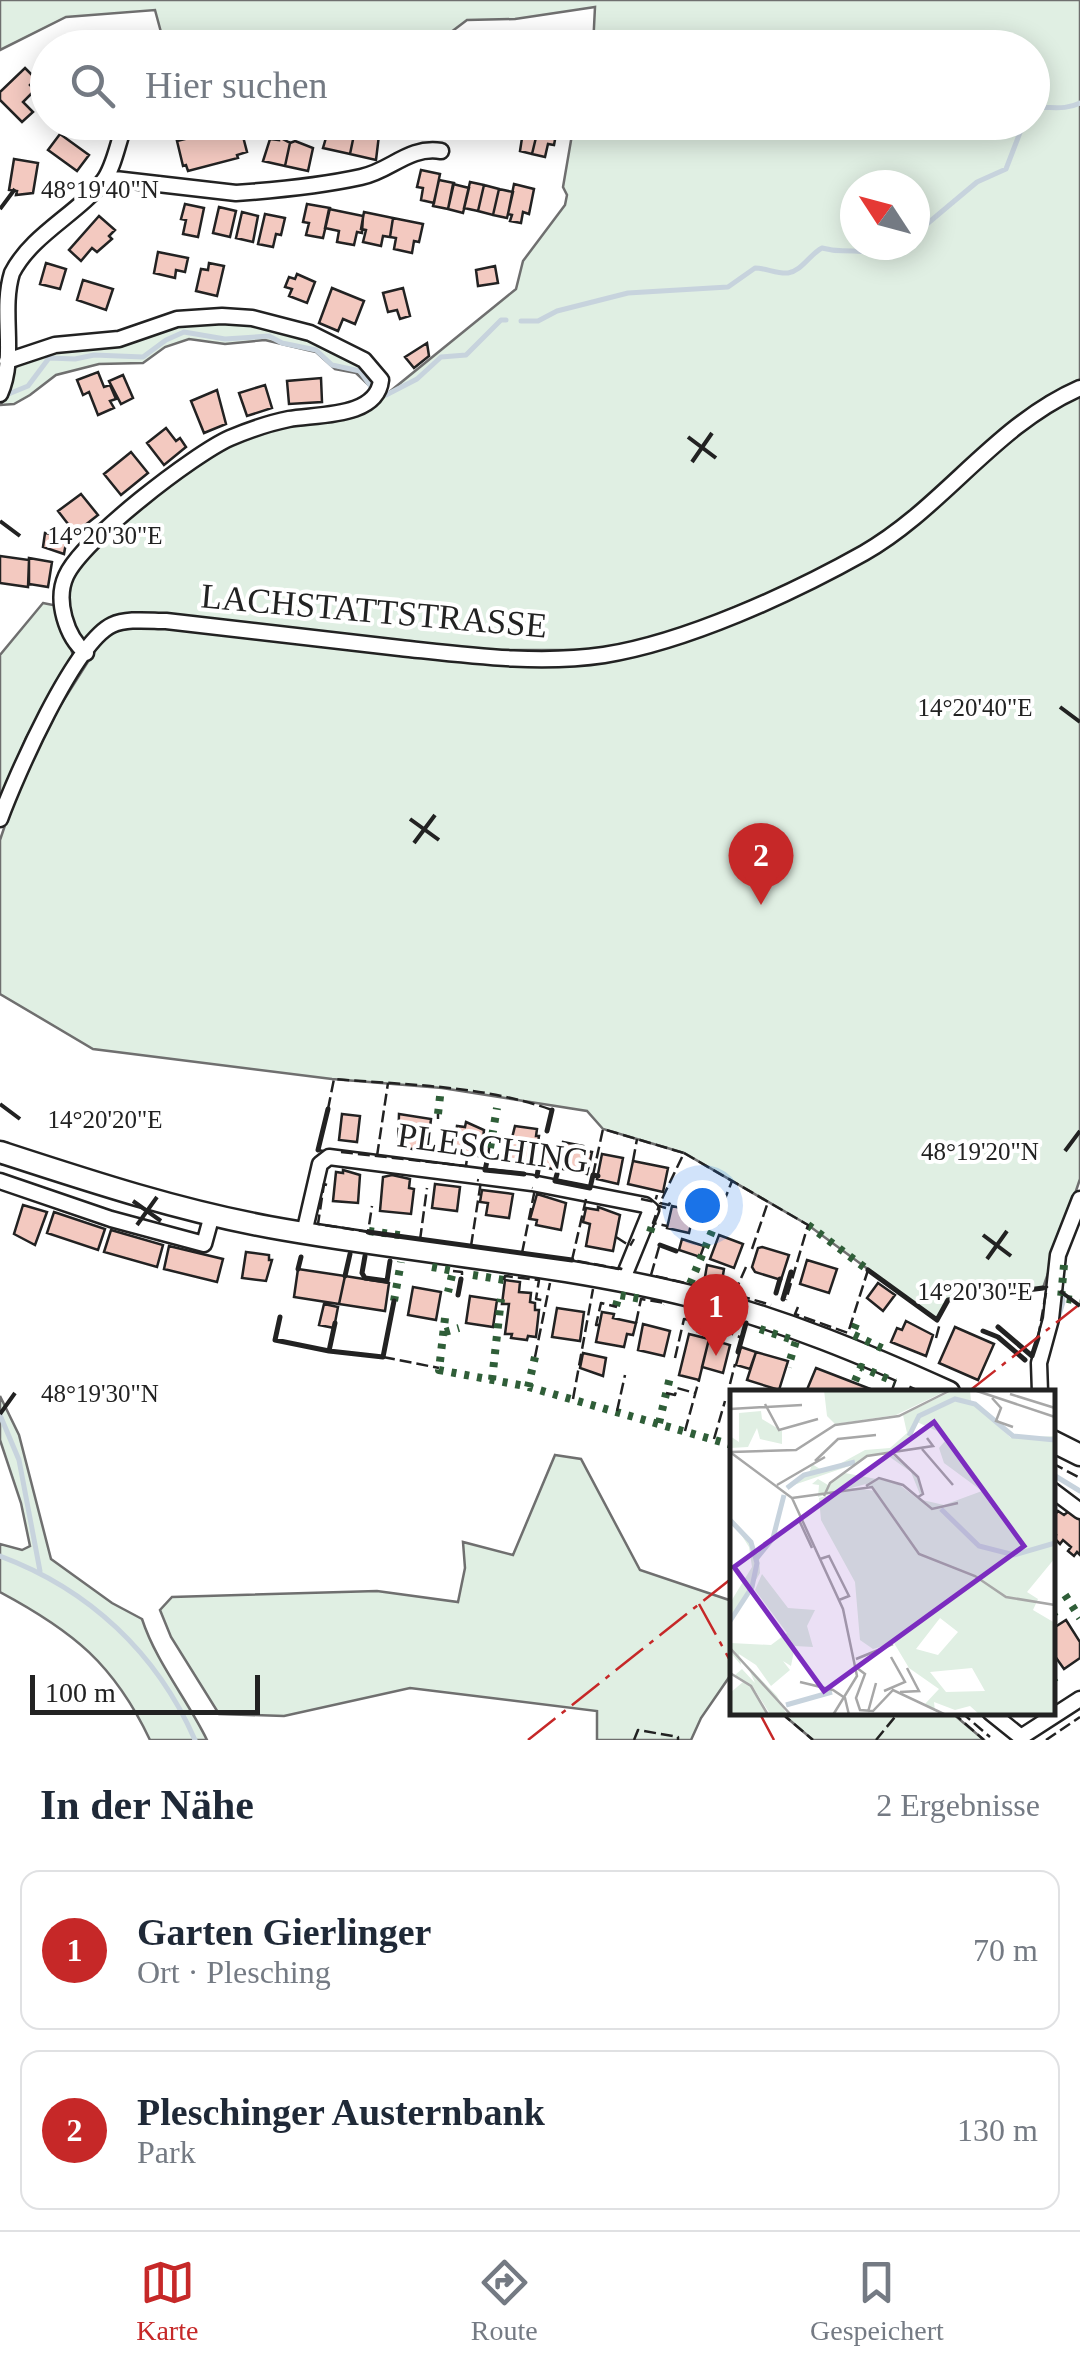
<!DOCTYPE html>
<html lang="de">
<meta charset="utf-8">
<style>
body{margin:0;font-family:"Times New Roman",serif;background:#f6f6f7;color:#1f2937}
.compass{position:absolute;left:840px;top:170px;width:90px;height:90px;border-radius:50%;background:#fff;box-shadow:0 5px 25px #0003;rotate:306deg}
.scale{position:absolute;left:30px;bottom:25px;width:230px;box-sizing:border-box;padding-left:10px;border:5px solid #222;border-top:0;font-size:28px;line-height:35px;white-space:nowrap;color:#222;-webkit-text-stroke:8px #fff;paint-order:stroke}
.you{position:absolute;left:702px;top:1205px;width:35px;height:35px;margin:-25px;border:8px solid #fff;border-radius:50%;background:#1a73e8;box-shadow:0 0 0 15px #1a73e833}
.badge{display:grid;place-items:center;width:65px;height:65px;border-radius:50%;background:#c62828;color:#fff;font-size:32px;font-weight:700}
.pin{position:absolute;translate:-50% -82px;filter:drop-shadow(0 2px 5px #0008)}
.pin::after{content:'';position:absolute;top:52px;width:35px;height:30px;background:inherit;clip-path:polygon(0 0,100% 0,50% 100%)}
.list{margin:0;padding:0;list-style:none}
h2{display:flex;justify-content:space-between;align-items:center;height:130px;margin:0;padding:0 40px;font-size:42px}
h2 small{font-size:32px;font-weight:400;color:#747a83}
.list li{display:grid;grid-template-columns:65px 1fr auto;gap:30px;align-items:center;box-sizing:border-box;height:160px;margin:0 20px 20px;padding:0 20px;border:2px solid #e0e1e3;border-radius:20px}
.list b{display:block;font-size:38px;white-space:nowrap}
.list p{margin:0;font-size:32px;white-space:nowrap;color:#747a83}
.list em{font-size:32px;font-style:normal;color:#747a83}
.icon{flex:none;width:55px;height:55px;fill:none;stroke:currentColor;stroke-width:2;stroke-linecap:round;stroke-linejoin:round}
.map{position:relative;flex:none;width:1080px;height:1740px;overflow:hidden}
.search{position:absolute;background:#fff;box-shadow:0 5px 25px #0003;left:30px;right:30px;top:30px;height:110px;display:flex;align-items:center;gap:25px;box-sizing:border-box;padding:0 35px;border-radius:55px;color:#747a83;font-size:38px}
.sheet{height:490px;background:#fff}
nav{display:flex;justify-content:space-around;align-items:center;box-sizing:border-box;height:140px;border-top:2px solid #e0e1e3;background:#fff;font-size:28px;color:#747a83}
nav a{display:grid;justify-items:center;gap:5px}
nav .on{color:#c62828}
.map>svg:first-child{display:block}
</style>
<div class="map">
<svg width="1080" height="1740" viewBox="0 0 1080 1740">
<rect width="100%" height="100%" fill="#fff"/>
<path fill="#e0efe3" stroke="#6f6f6f" stroke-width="2.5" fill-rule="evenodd" d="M0,0H1080V383L860,550L817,573L699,622L631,644L586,650H489L146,614L86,644L80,642L70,620L67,587L90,552L162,491L220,448L255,433L372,406L516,289L523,261L565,205L567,195L563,187L574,123L1032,122V48L593,47L595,7L515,19L467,20L430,48L165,47L155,10L66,17L0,50ZM855,185H915V245H855Z
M199,320C249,323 310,328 352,358C360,363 368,373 375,380L374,390L356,373L335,369L316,352L307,350L265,340L225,344L189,339L165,347L143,363L99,364L56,375L30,395L14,404L1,405C4,394 7,378 15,368C38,343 161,329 199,320Z
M1080,394V1179L1043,1288L948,1300L937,1320L808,1225L684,1153L603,1129L587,1111L442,1088L332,1079L93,1049L0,994V840L22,775L41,736L101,641L118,630L164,625L466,662L589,663L814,587L1026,427Z
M43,603L58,606L74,659L26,738L0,800V655Z
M0,1396L19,1435L51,1559L112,1603L142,1619C156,1662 187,1699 207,1740H150C114,1664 73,1631 0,1592V1544L22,1550L30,1546L21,1503L0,1440Z
M555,1455L581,1459L640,1570L732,1601V1673L701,1718L691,1740H597V1711L410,1688L284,1716L219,1714L171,1637L160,1610L172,1597L377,1591L458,1602L465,1568L463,1542L513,1555Z
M790,1712L952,1713L984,1740H813L786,1717Z"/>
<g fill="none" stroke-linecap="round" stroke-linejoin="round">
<path stroke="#c7d3dd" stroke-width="5" d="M1032,108C1050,106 1064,111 1080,103
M915,234L977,182L1006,169L1024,122
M521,321H538L557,311L628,293L728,287L755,268C766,268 777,274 788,273C802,271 810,254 822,248C837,252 840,250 854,251C870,251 879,258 895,255L903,245
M6,395L28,386L49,358L75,359L94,355L143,357L166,340L184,332L225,339L269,336L282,343L316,350L332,365L360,371L372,388
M386,395L417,379L441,357L466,355L501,320H506
M1056,1325L1063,1302L1061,1282
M0,1415L19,1460L40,1571
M1052,1474L1080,1491
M0,1556C89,1589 157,1653 195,1740"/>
</g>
<path fill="#f3c9c0" stroke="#222" stroke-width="2.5" d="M120,33L123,48H95L93,38Z
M25,68L36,79L30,85L35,90L23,102L33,112L22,122L0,100V92Z
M520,122L539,125L532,154L520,151L522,138L517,137Z
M330,124L355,130L350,154L323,148Z
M240,125L247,152L237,155L238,158L188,171L186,165L183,166L177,141Z
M539,125L557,129L554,145L548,144L545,157L532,154Z
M361,128L379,135L376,160L350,154L355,130Z
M60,134L89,155L77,171L48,150Z
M279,137L290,143L285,166L263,161L270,139L279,140Z
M295,141L313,148L308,171L285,166L290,143Z
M14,159L38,163L33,193L16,195L17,191L9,190Z
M421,170L440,174L434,203L421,200L423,188L417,187Z
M439,180L454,183L448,209L433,206Z
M470,182L484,185L478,211L464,208Z
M453,184L469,188L463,213L448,209Z
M514,184L534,189L529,214L523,212L521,223L510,221L512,215L508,214Z
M484,185L499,189L493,215L478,211Z
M499,189L513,192L507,218L493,215Z
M185,204L204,208L198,237L183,234L186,220L181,219Z
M307,204L330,208L323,238L306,235L309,223L303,222Z
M219,207L236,211L230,237L213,233Z
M329,209L363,216L362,233L357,232L354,245L337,242L339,231L325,228Z
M242,212L258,216L253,242L236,238Z
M364,212L393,218L390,237L383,236L381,246L363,242L366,230L361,229Z
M265,214L285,218L281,235L276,234L273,247L258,244Z
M99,216L115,230L109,236L112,239L97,252L92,248L81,261L69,250Z
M393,218L423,224L419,242L414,241L412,253L394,249L396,238L390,237Z
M158,252L188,258L185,272L176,270L175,278L154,273Z
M46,263L66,269L60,289L40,284Z
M209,263L224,266L217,296L196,291L201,269L208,270Z
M495,266L498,283L478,286L476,270Z
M297,274L315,282L307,303L289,296L292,289L285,287L289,277L295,279Z
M83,280L113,289L106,310L77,300Z
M332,288L364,301L355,324L343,319L338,331L319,323Z
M403,288L410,316L400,319L397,310L388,312L383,293Z
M427,343L429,356L414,368L405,357Z
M98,372L104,387L110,385L116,399L110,401L114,408L98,415L89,392L83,395L77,380Z
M123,375L133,398L121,404L109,381Z
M321,378L322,402L289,404L287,381Z
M265,385L272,408L247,416L239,393Z
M217,390L226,424L204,433L191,401Z
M166,428L176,441L180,438L186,447L164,465L147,443Z
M131,452L148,473L121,495L104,474Z
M81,494L98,515L75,533L58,511Z
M45,533L67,537L64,554L43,547Z
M0,556L29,560L28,587L0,583Z
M29,558L52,562L48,587L29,584Z
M342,1114L360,1116L357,1142L339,1140Z
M399,1114L431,1119L427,1151L398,1147Z
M466,1122L484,1130L483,1139L490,1140L488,1157L453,1153L457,1126L465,1127Z
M515,1126L537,1129L536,1136H539L534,1167L506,1162Z
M563,1142L583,1146L582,1150L592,1152L587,1174L558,1168Z
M543,1147L561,1151L557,1170L539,1166Z
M602,1154L623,1158L618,1184L597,1179Z
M633,1161L668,1168L663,1192L628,1184Z
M343,1170L360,1175L358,1203L333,1201L336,1172L343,1173Z
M392,1175L410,1179L409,1188L414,1189L411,1214L380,1211L383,1177Z
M435,1184L460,1187L457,1211L432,1208Z
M482,1190L513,1194L509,1218L486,1215L488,1203L480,1202Z
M537,1194L566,1203L561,1230L536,1225L537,1220L530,1219Z
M23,1205L47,1212L35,1245L14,1234Z
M672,1206L694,1211L689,1233L667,1228Z
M598,1207L620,1215L613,1251L586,1246L590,1224L583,1222L586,1208L598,1210Z
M54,1212L105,1229L98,1250L47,1233Z
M111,1230L163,1245L157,1267L104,1252Z
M719,1235L743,1244L734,1268L710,1259Z
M682,1239L704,1246L700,1257L679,1250Z
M169,1246L223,1259L217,1282L164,1269Z
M762,1247L789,1255L781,1280L755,1272L752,1267L758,1248Z
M246,1252L269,1255V1260H272L266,1281L242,1278Z
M807,1260L837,1269L829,1293L800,1284Z
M707,1265L724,1269L721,1287L704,1283Z
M298,1269L345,1276L339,1304L294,1297Z
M345,1276L389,1283L385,1311L339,1304Z
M505,1280L520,1282L519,1292L531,1293L530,1302L535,1303V1310H539L536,1337L528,1336L527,1340L511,1338L512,1334H505L509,1304H502Z
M878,1283L895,1295L883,1311L867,1298Z
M413,1287L441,1292L436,1320L408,1315Z
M470,1296L497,1300L493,1327L466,1323Z
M324,1304L338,1307L334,1328L319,1325Z
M557,1308L584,1312L580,1341L552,1337Z
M602,1312L614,1314L613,1318L636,1323L633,1335L627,1334L624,1347L596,1342Z
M906,1321L933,1335L926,1356L891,1342L897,1328L902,1330Z
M643,1324L670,1331L664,1356L638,1350Z
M955,1327L994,1344L978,1380L939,1363Z
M689,1334L709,1339L699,1380L679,1375Z
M709,1339L730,1345L723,1373L702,1367Z
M741,1347L756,1352L750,1369L736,1365Z
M756,1352L788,1361L779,1390L747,1380Z
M583,1353L606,1358L603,1376L580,1368Z
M816,1368L873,1390L872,1392H806Z
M1058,1511L1064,1515L1069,1511L1080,1520V1555L1077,1552L1074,1556L1068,1551L1071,1547L1063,1540L1060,1544L1054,1538L1056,1535L1052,1531V1518Z
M1066,1620L1080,1642V1658L1064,1669L1052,1652V1629Z"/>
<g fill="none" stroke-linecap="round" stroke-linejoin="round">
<g stroke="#222" stroke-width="19">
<path id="minor" d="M106,178L236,193C278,190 320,186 361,177C391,171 408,146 441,151
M7,361L55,345L119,339L177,319L222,316L252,318L310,333L364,360L381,380C377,418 317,414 289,419C269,423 249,430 230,438C194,454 82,540 66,576C55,600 66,637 86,653
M0,394C17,356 0,312 12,273C32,234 78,214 104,180C115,165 118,140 126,122
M0,819C15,778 74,643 112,625C127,618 150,621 166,621C244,630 322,639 400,648C466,655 537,665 604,655C686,642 791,594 864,553C943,508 995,425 1080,388
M0,1181L111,1219L204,1244L212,1215
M304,1233L320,1164L329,1157L532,1183L645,1205L651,1210L622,1281
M900,1392L907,1373
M1040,1392L1039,1363L1051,1319L1058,1255L1080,1199
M1052,1490L1080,1511
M990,1712L1021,1737L1080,1699"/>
</g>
<g stroke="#222" stroke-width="25">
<path id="secondary" d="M0,1152C89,1181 177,1210 269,1227C410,1253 555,1262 694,1297C784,1320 865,1354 949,1392
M1052,1441L1080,1455"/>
</g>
<use href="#minor" stroke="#fff" stroke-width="14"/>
<use href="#secondary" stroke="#fff" stroke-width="20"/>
<path stroke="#2f5e38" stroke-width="8" stroke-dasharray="5 8" stroke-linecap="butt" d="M438,1114L441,1088
M490,1148L497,1108
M717,1219L690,1284L718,1290
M808,1225L868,1270
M369,1231L406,1236
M650,1232L653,1223
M1064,1265L1061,1298L1080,1301
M432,1267L453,1271L448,1292
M473,1275L504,1280L503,1285
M394,1301L401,1262
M616,1306L619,1295L641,1299
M445,1318L439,1370L525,1386L732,1445
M856,1324L852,1334L886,1350
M760,1329L796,1341L788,1367
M445,1332L459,1328
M710,1336L714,1315L727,1318
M492,1380L501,1299
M855,1381L861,1367L895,1382
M528,1387L535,1357
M659,1423L671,1373
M1065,1595L1080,1618
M1052,1614L1060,1609
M1052,1679L1057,1685"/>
<path stroke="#222" stroke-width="2.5" stroke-dasharray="12 5" stroke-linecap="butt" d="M328,1109L334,1079C406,1085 483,1085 552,1110
M438,1119V1114
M318,1150L323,1151
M341,1152L466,1166L467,1158
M684,1153L808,1225L786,1300
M377,1156L388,1083
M633,1161L637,1139
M593,1175L603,1129L684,1153L660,1203L669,1205L671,1200
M327,1185L324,1184L318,1224L368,1232L372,1206
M586,1199L572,1260L621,1269L622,1266
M641,1199L655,1202L657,1195
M666,1208L659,1206L653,1223L667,1226
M717,1219L732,1181
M616,1237L630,1246L634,1239
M420,1240L427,1188
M471,1246L481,1181L477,1180
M659,1247L651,1275L690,1284
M752,1249L768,1202
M522,1253L535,1189L532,1188
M746,1267L734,1294L771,1305
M453,1271L462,1272V1275
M504,1280L505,1276L539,1280L536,1299L547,1301
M798,1307L795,1314L848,1333L868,1270
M636,1323L641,1299L665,1303L664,1305
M599,1325H596L601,1303L617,1307
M936,1338L940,1323
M1038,1338L1047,1287L1043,1288
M709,1339L714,1314L728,1317L725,1331L742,1338
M383,1357L439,1368
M535,1357L550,1283
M675,1358L684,1319L695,1321L699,1337
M730,1384L735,1364
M987,1392H988
M666,1393L675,1395L677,1388L695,1393
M573,1399L593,1289
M617,1411L625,1375
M685,1431L699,1380
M714,1439L725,1401
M1052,1463L1080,1478
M790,1712L786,1717L813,1740
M952,1712L984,1740
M961,1712L990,1737
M634,1740L638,1730L678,1737V1740
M876,1740L899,1712
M1046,1740L1080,1717"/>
<path stroke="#222" stroke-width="5" d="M547,1131L552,1110
M318,1150L328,1109
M488,1157L485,1170L524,1174
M557,1174L555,1181L590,1188L593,1175L598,1176
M537,1176L539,1165
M368,1232L572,1260
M660,1245L676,1251
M365,1256L362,1273L365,1278L387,1281L390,1261
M298,1269L301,1257
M868,1270L937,1320L948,1300L1043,1288
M345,1276L350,1254
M776,1293L780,1279
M458,1295L461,1279
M783,1299L791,1272
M280,1317L275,1340L329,1351L335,1323
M998,1327L1032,1356L1038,1338
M983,1331L998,1337L1025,1360
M329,1351L383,1357L394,1301
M738,1352L746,1323"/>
<path stroke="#c62828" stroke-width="2.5" stroke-dasharray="35 8 5 8" stroke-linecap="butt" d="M968,1392L1080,1304
M699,1604L732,1664
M759,1712L774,1740
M528,1740L732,1578"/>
</g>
<path fill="none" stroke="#222" stroke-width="4" d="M0,209L15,189M688,437L716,458M692,462L712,433M0,521L20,536M1060,707L1080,722M410,819L439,840M414,843L435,815M0,1104L20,1119M1065,1151L1080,1131M133,1201L161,1221M137,1225L157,1197M983,1235L1011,1256M987,1259L1007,1231M1060,1291L1080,1306M0,1414L15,1393"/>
<g text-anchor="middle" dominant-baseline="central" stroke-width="8" stroke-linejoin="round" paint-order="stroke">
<g font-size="35" fill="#222" stroke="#fff">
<text transform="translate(374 611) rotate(5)">LACHSTATTSTRASSE</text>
<text transform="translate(493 1148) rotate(8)">PLESCHING</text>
</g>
</g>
<g transform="translate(730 1390)">
<rect width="325" height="325" fill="#fff"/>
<path d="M94,0H218L166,25L105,34L97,26ZM224,0H240L241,11L281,48L325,46V168L297,202L308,209L303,220L325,233V325H250L240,316L225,320L204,312L205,321L194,315L209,299L179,278L164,253L143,259L130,250L125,192L91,130L89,108L123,98L146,101L136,94L88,107L89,95L82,94L88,89L98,95L115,83L167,93L188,109L214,115L252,101L214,73L209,58L215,51L207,41L187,32L181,49L161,64L186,84L192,99L191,107L181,82L157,65H139L128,73L55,98L79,83L82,74L95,82L135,60L160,58L177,43L173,25ZM210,228L228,242L208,265L186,259ZM242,278L255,301L216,302L200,282ZM31,21L32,29L52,41V54L30,49L27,38L18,57L0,58V46L9,52V23ZM54,102L45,145L29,168L30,183L0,233V213L22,177L19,157L0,127L29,164L42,145ZM32,184L58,218L85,220L77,236L83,257L65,256L61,276L53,271L60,280L41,296L26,275L9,264L11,275L0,262L1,253L41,255L57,243L25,200ZM17,275L47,306L57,325L40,324L23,297L37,325H0V303L13,292L5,285L12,279L25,293Z" fill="#e0efe3" fill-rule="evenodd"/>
<path fill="none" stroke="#c7d3dd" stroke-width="5" d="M179,46L189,26L225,9L245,14L283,46L325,50M57,98L74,85L125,72M211,119L249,156L284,165L325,153M0,130L21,152L27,173L22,197L0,231M27,168L43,148L54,105M56,315L102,302"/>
<path fill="none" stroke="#a7a7a7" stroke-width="2.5" d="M244,0L325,27M280,4L325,18M262,8L271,18L266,31L283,37M35,14L49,40L88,29M0,19L72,15M192,59L223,95M0,62L62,108L113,219L127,286L103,325M1,62L66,60L105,35L169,26L221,0M163,63L188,87L193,104L188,107M85,71L108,49L146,45M47,95L95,67M136,96L149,88L173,95L202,119L228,113M94,106L100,93L137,66L203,56L197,48M62,108L142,97L189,164L245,186L276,207L325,215M68,128L82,158M90,169L99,166L119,206L109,210M0,258L61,325M126,269L163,254M127,278L135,284L126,308L130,320L143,321L163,300L216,325M0,283L21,296L38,325M70,292L103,300L115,308L119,325M154,301L175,292L161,267M170,302L189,301L177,278M138,322L146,293"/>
<path fill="#7b2cbf" fill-opacity="0.15" stroke="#7b2cbf" stroke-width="5" d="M204,32L294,156L94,301L4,177Z"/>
<rect width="325" height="325" fill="none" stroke="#222" stroke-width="5"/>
</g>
<g font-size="25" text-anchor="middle" fill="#222" stroke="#fff" stroke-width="8" stroke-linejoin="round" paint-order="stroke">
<text x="100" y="198">48°19'40"N</text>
<text x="105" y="544">14°20'30"E</text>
<text x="975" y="716">14°20'40"E</text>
<text x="105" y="1128">14°20'20"E</text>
<text x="980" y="1160">48°19'20"N</text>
<text x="975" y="1300">14°20'30"E</text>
<text x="100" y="1402">48°19'30"N</text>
</g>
</svg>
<svg class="compass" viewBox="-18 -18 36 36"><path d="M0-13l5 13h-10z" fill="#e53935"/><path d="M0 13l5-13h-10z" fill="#747a83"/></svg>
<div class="scale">100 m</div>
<div class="you"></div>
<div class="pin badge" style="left:716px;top:1356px">1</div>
<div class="pin badge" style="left:761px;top:905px">2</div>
<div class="search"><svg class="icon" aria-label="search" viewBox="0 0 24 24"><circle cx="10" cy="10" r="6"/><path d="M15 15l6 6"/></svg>Hier suchen</div>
</div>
<section class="sheet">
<h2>In der Nähe<small>2 Ergebnisse</small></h2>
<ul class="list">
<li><span class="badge">1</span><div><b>Garten Gierlinger</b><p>Ort · Plesching</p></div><em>70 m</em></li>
<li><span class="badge">2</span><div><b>Pleschinger Austernbank</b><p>Park</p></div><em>130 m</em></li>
</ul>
</section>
<nav>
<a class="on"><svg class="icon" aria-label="map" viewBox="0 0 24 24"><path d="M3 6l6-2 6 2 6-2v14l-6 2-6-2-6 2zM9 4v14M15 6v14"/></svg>Karte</a>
<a><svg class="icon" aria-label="directions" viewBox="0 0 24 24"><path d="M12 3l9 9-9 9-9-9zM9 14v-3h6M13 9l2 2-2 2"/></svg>Route</a>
<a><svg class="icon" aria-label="saved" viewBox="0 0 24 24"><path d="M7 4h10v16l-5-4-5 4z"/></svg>Gespeichert</a>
</nav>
